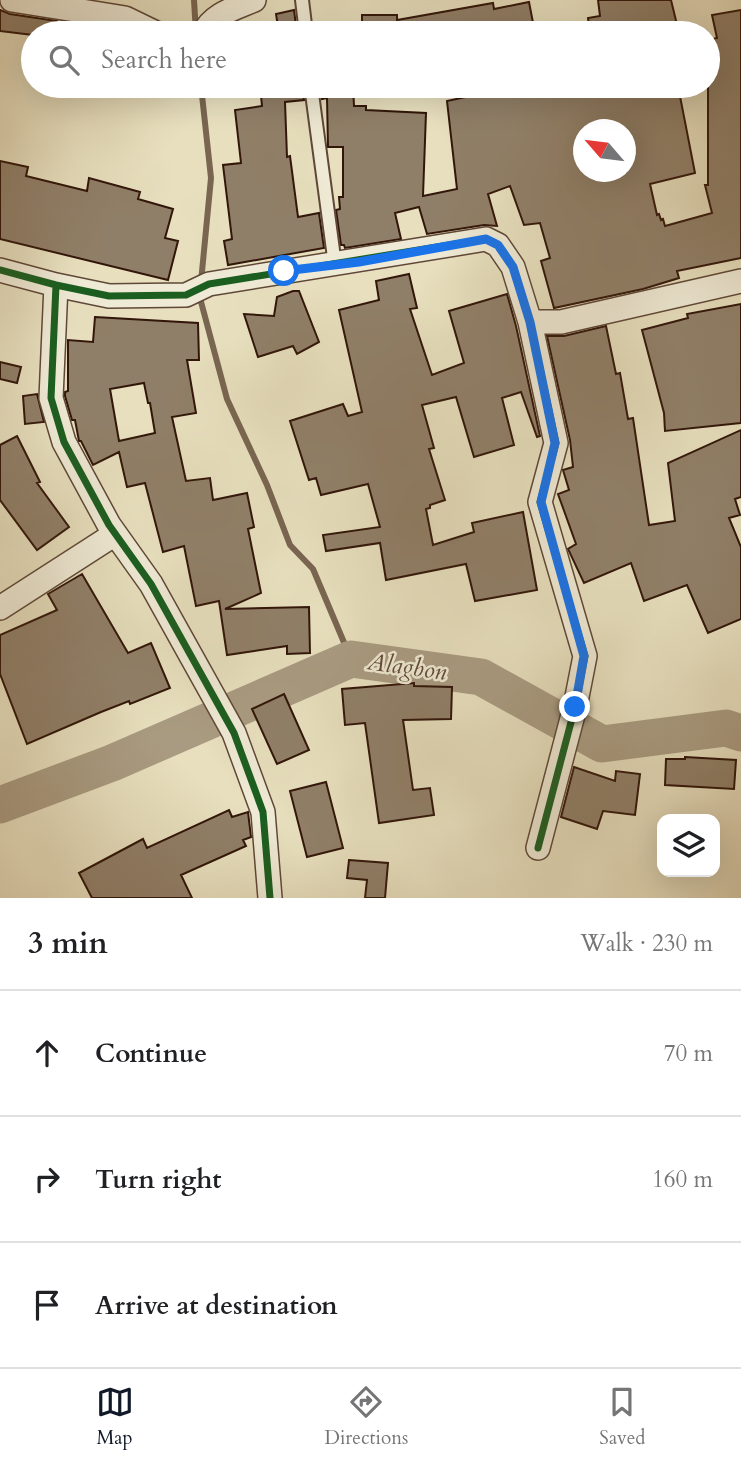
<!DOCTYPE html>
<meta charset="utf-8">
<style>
body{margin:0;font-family:Cardo,serif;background:#f2f2f2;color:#202124}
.controls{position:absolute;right:21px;bottom:21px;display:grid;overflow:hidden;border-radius:14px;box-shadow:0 7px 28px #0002}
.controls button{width:63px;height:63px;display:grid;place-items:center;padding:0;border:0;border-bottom:2px solid #e0e0e0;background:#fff;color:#202124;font:35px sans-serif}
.compass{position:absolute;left:573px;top:119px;width:63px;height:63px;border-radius:50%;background:#fff;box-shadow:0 7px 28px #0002;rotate:298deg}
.stop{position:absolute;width:21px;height:21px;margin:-16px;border:5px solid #1a73e8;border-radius:50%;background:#fff}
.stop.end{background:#1a73e8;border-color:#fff;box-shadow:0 2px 7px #0008}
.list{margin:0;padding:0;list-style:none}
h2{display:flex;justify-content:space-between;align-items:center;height:91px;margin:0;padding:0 28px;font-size:30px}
h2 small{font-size:23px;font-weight:400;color:#757577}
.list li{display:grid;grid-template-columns:46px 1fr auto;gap:21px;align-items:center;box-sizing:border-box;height:126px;padding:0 28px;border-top:2px solid #e0e0e0}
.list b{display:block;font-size:26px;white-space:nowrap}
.list em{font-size:23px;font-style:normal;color:#757577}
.icon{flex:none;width:38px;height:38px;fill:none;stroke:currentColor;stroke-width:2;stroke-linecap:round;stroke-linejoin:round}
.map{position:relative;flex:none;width:741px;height:898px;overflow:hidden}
.search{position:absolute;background:#fff;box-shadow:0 7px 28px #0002;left:21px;right:21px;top:21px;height:77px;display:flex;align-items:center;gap:18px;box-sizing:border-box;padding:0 24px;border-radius:38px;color:#757577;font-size:26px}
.sheet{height:469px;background:#fff}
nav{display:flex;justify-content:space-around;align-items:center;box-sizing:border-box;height:98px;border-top:2px solid #e0e0e0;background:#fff;font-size:19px;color:#757577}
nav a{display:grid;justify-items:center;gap:4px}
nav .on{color:#111827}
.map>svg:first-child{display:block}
</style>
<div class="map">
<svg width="741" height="898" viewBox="0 0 741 898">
<rect width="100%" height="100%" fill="#e7dfbe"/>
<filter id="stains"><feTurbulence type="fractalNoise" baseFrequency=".00286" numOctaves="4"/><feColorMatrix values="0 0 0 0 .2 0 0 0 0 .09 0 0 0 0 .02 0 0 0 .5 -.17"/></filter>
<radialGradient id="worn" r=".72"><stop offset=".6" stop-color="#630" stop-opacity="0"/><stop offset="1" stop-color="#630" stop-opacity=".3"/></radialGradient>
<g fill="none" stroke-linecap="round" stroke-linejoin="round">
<path stroke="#796651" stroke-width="6" d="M194,0L196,33
M201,86L211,178L201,282
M200,298L227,399L267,485L290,545L313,569L351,659"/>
<path stroke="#a99b81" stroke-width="37" d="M0,805L112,763L351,659L481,677L602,744L726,728L741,733"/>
</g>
<path fill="#907f68" stroke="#32160a" stroke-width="2" fill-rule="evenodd" d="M598,0H671L679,33H590L588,18L600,16Z
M529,2L535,33H362V15H397V20L493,3L494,9Z
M0,10L10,14L57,21L56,33L33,35L0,31Z
M294,10L297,33H279L276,14Z
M741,10V258L677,271L679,278L643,289L554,308L541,261L550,258L540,223L524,225L510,186L488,194L497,226L484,225L427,234L419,207L395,213L401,239L345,248L344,245H341L336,210L340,209L339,197H343V147H328L327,98L322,99L320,86H353L354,106H366V110L426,113L423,196L457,189L447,101L517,86H678L695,173L650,184L657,215L659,214L661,220L663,219L665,226L712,213L705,185H708V40L717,38L712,15ZM584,130H626V172H584Z
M260,86H302L304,100L285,102L287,157L290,156L298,217L319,213L324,248L228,265L224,241L232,239L223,165L241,163L235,110L262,106Z
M0,161L28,167L26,176L87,191L89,178L140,192L138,199L173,209L165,238L178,241L168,280L0,239Z
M409,274L417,308L410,309L432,375L464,363L449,311L507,294L516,326L540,436L537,437L521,392L502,398L514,445L474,457L456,397L422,405L434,448L429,449L445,500L430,505V508L426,509L433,545L474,532L472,523L523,512L537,590L475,601L466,564L386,580L380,543L326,551L323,535L380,527L368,484L321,495L316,478L309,480L290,421L343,404L348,416L362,412L339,310L379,300L376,281Z
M293,291H299L319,342L297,354L293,346L258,357L244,314L274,316L277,297Z
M741,304V423L665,431L664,413L642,330L688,318L687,314Z
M95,317L198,323L199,360H187L196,413L172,417L186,481L210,478L213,500L247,493L254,527L248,529L261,593L225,609L309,607L310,653L287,654V646L227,655L219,601L196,606L184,546L163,552L145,483L127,487L119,452L93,465L81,441H79L75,420H72L65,396V392L68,391V340L93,342ZM144,383L148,403H150L155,433L119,441L110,389Z
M606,326L616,374L620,373L628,419L633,418L649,525L675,521L668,463L741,430V497L735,499L740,515L729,518L741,547V619L708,633L687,585L644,601L631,563L584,583L568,549L576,544L558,494L569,490L563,470L573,467L570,440L547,336H564Z
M0,362L21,367L17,383L0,379Z
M37,394L44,422L25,424L23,396Z
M17,436L40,482L37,483L69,527L37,550L0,500V445Z
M82,574L128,653L151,643L170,688L130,704L129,701L101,712L27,744L0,674V635L57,610L48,594Z
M414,683V686L452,687L451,719L403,720L413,790L430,788L434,815L379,823L365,723L345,725L342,689Z
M284,694L309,750L277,764L252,709Z
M685,757L736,760L734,789L665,785L666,759H685Z
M574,767L615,781L616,771L640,774L635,815L603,811L597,829L561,817Z
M326,782L343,848L307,857L290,791Z
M229,810L232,817L248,812L251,837L243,840L246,846L181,875L192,898H92L79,873L143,839L147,848Z
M349,860L388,863L385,898H365L367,880L347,878Z"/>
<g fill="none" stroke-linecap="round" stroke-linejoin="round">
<g stroke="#5f4837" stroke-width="16">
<path id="service" d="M302,0L306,33
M311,86L335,265"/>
</g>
<g stroke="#5f4837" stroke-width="26">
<path id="minor" d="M12,0L125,18L156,33
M204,33C212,14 236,8 254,0
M0,270L56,285L109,296L186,295L209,284L486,239L498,245L513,267L530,322L556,443L540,502L585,656L575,707L538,848
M56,285L51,398L64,442L109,525L151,584L234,733L263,812L270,898
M530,322H561L741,281
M0,608L115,534"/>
</g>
<use href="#service" stroke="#efead5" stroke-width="12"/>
<use href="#minor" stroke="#efead5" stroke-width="23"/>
<g stroke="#efead5" stroke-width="11">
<path id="cycleway" d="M0,270L56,285L109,296L186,295L209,284L486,239L498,245L513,267L530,322L556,443L540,502L585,656L575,707L538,848
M56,285L51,398L64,442L109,525L151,584L234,733L263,812L270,898"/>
</g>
<use href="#cycleway" stroke="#1b5e20" stroke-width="7"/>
</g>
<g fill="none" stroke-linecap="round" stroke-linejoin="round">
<path stroke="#1a73e8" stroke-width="9" d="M284,271L359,262L486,239L498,245L513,267L530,322L555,443L541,502L584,656L575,707"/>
</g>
<g text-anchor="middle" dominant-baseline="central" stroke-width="5" stroke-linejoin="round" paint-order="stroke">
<g font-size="24" font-style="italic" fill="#624b3a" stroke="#efead5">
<text transform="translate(407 667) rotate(8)">Alagbon</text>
</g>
</g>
<rect width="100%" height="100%" filter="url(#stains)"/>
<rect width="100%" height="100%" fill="url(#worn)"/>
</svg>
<div class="controls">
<button><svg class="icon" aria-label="layers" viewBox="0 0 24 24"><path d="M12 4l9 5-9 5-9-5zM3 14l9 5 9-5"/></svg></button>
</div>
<svg class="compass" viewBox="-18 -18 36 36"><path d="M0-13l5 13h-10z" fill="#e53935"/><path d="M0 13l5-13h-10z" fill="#757577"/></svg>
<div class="stop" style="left:284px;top:271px"></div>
<div class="stop end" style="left:575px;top:707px"></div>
<div class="search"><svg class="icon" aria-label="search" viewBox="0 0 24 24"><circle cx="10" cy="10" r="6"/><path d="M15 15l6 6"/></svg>Search here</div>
</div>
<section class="sheet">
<h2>3 min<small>Walk · 230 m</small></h2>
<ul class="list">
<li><svg class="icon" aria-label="ahead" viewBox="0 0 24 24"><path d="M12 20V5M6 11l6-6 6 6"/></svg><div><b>Continue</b></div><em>70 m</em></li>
<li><svg class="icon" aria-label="right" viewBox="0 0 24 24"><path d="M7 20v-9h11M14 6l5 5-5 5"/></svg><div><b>Turn right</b></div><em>160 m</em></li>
<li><svg class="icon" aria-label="arrive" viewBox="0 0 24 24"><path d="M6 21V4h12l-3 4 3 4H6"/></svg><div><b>Arrive at destination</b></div></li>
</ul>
</section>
<nav>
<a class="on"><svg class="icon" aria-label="map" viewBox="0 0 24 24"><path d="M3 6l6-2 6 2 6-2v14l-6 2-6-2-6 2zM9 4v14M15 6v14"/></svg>Map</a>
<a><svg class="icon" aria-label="directions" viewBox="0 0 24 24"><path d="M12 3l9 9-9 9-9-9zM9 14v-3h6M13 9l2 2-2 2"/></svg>Directions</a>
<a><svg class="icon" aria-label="saved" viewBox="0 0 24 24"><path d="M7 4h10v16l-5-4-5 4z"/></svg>Saved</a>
</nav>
